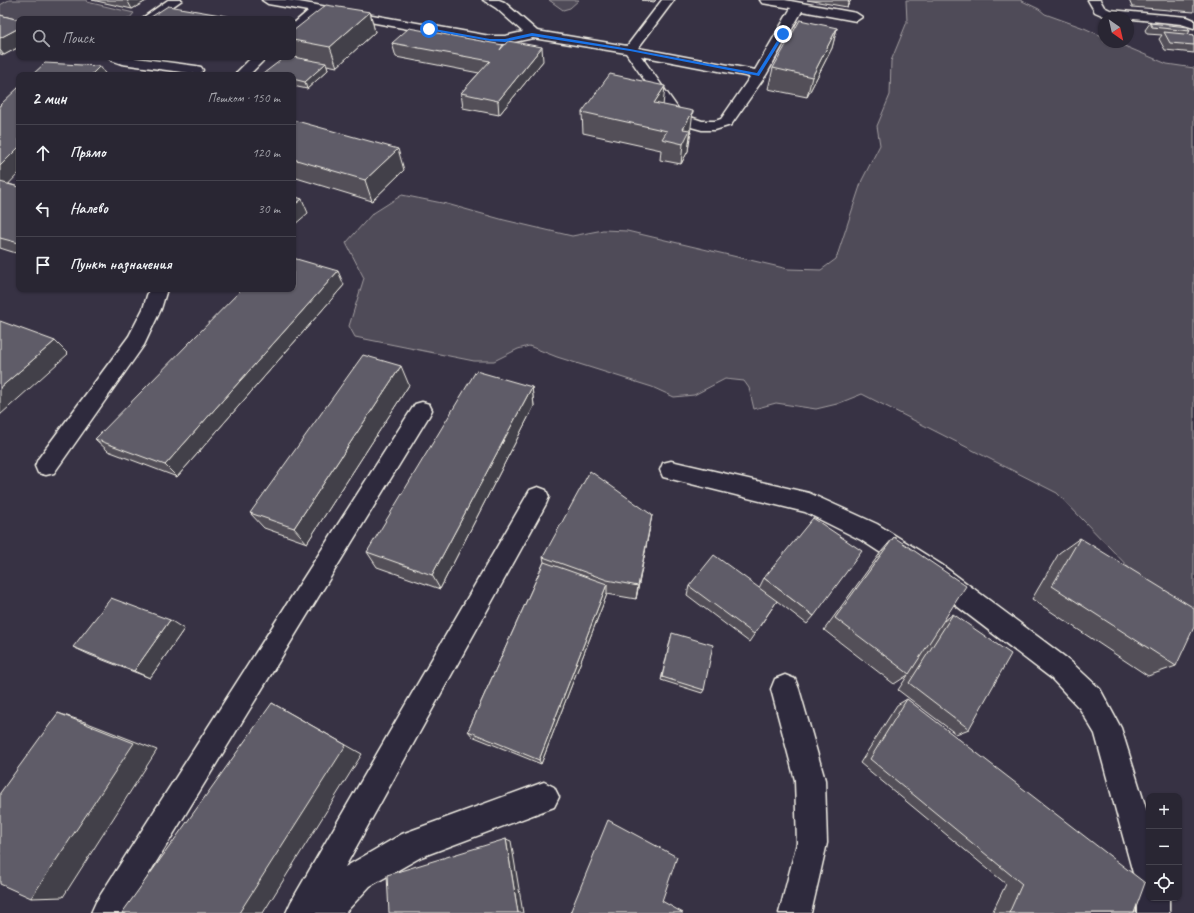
<!DOCTYPE html>
<html lang="ru">
<meta charset="utf-8">
<style>
body{margin:0;font-family:Caveat,sans-serif;background:#35323f;color:#f1f3f6}
.controls{position:absolute;right:12px;bottom:12px;display:grid;overflow:hidden;border-radius:8px;box-shadow:0 1px 3px #0004}
.controls button{width:36px;height:36px;display:grid;place-items:center;padding:0;border:0;border-bottom:1px solid #45434e;background:#292633;color:#f1f3f6;font:20px sans-serif}
.compass{position:absolute;left:1098px;top:12px;width:36px;height:36px;border-radius:50%;background:#292633;box-shadow:0 1px 3px #0004;rotate:146deg}
.stop{position:absolute;width:12px;height:12px;margin:-9px;border:3px solid #1a73e8;border-radius:50%;background:#fff}
.stop.end{background:#1a73e8;border-color:#fff;box-shadow:0 1px 4px #0008}
.list{margin:0;padding:0;list-style:none}
h2{display:flex;justify-content:space-between;align-items:center;height:52px;margin:0;padding:0 16px;font-size:17px}
h2 small{font-size:13px;font-weight:400;color:#a5a5ac}
.list li{display:grid;grid-template-columns:26px 1fr auto;gap:12px;align-items:center;box-sizing:border-box;height:56px;padding:0 16px;border-top:1px solid #45434e}
.list b{display:block;font-size:15px;white-space:nowrap}
.list em{font-size:13px;font-style:normal;color:#a5a5ac}
.icon{flex:none;width:22px;height:22px;fill:none;stroke:currentColor;stroke-width:2;stroke-linecap:round;stroke-linejoin:round}
.map{position:relative;flex:none;width:1194px;height:913px;overflow:hidden}
.search{position:absolute;background:#292633;box-shadow:0 1px 3px #0004;left:16px;top:16px;width:280px;height:44px;display:flex;align-items:center;gap:10px;box-sizing:border-box;padding:0 14px;border-radius:8px;color:#a5a5ac;font-size:15px}
.panel{position:absolute;background:#292633;box-shadow:0 1px 3px #0004;left:16px;top:72px;width:280px;height:220px;border-radius:8px}
.map>svg:first-child{display:block}
</style>
<div class="map">
<svg width="1194" height="913" viewBox="0 0 1194 913">
<rect width="100%" height="100%" fill="#373244"/>
<filter id="ink" filterUnits="userSpaceOnUse"><feTurbulence type="fractalNoise" baseFrequency=".025" numOctaves="2"/><feDisplacementMap in="SourceGraphic" scale="8" xChannelSelector="R" yChannelSelector="G"/><feConvolveMatrix kernelMatrix="1 2 1 2 8 2 1 2 1" color-interpolation-filters="sRGB"/></filter>
<g filter="url(#ink)">
<path fill="#504b59" stroke="#a29ea0" d="M9,0H86L87,2L134,13L129,19H19V26L0,21V5Z
M549,0H579L570,8L563,10Z
M906,0H1020L1039,9L1045,14L1084,28L1104,37V42H1115L1167,64L1194,68V613L1134,573L1057,493L862,394L837,404L816,409L776,403L754,409L749,388L744,381L725,379L694,395L674,397L652,387L557,357L529,346L518,349L494,361H474L355,337L349,326L364,278L346,243L372,214L402,195L447,204L504,220L572,236L603,230L627,231L788,269L821,270L836,259L862,180L880,145L877,126L890,95L891,61L907,22Z"/>
<g fill="none" stroke-linecap="round" stroke-linejoin="round">
<g stroke="#f4f1e8" stroke-width="3">
<path id="minor" d="M168,0H182L155,19H141Z
M262,0H288L490,36H505L523,32L496,8L483,0H499L504,2L537,31L627,46L662,0H674L638,48L755,70L791,8L762,3L760,0H785L856,13L862,17L856,21L802,11L766,75L731,125L715,130H702L684,125L672,120L626,53L533,38L505,44H490L321,13L297,33L293,34V24L308,11L268,4ZM641,56L750,77L721,119L715,121H702L682,114Z
M1088,0H1100L1104,7L1110,10L1187,17L1194,20V28L1181,24L1104,16L1095,12Z
M109,57H129L196,66L201,67L203,70L201,73L196,74L122,64L111,60Z
M252,57H267L249,75H234Z
M149,289H167L161,309L144,345L54,473L46,475L38,473L35,466L38,459L129,336L143,309Z
M422,402L429,404L432,410L429,416L125,913H91L96,902L415,404Z
M671,461L809,493L877,524L942,565L1069,660L1100,689L1121,728L1149,818V898H1169V913H1137V898L1143,886L1138,884L1133,873L1095,734L1080,709L1051,678L924,581L861,540L805,512L663,477L660,470L663,463Z
M538,487L546,490L549,497L546,504L345,867L402,834L544,782L554,787L559,797L554,807L421,857L370,886L345,913H286L291,902L530,490Z
M785,675L795,679L799,689L825,780L827,843L811,913H779L797,843L795,780L771,689L775,679Z"/>
</g>
<use href="#minor" fill="#2f2a3d" fill-rule="evenodd"/>
</g>
<path fill="#524f59" stroke="#f4f1e8" d="M92,0H148L132,9Z
M642,0H656L654,2Z
M807,0H851L847,7Z
M1129,0H1194V12L1132,7Z
M370,12L375,32L337,67L327,65L328,70L307,89L293,86V75H265L264,73L293,57V31Z
M0,15L19,20V47L4,55L0,54Z
M1150,23L1190,31L1188,34L1194,35V53L1165,50L1159,39L1162,35L1147,34L1145,30Z
M837,28L832,48L807,97L768,89L773,68Z
M392,43L503,45V46L543,61L499,115L463,108L461,93L479,73L396,57Z
M0,105L9,184L19,187V254L0,248Z
M663,105L691,132L688,151L681,164L660,160L661,150L583,133L582,112Z
M293,120L404,170L372,201L293,177Z
M344,285L177,477L108,451L95,439Z
M409,385L307,543L264,528L250,513Z
M532,387L534,406L440,589L377,567L367,552Z
M649,531L636,599L607,594L541,764L472,736L468,731L544,562L543,557Z
M894,537L944,621L953,614L969,729L956,734L898,690L908,675L894,684L824,630L881,552Z
M1080,538L1176,666L1148,676L1032,599L1059,553Z
M764,578L814,616L807,624L777,601L749,642L687,595L689,586L759,588Z
M184,629L150,678L90,655L73,647Z
M671,637L704,690L702,693L661,680Z
M907,699L1134,913H992L1006,884L860,763L897,705Z"/>
<path fill="#424048" stroke="#f4f1e8" d="M127,0H148L132,9Z
M849,0H851L847,7Z
M370,12L375,32L337,67L330,47Z
M19,28V47L4,55L0,50V38Z
M837,28L832,48L807,97L812,77Z
M542,47L543,61L499,115L498,101Z
M326,63L328,70L307,89L305,82Z
M100,66L106,75H91Z
M665,86L663,106L654,103Z
M693,111L688,151L681,164L683,144V129Z
M19,147V173L0,193V166Z
M398,149L404,170L372,201L365,180Z
M302,199L308,213L293,226V206Z
M338,271L344,285L177,477L165,465Z
M55,341L68,354L0,415V388Z
M401,366L409,385L307,543L294,528Z
M532,387L534,406L440,589L432,575Z
M652,515L649,531L636,599L638,586Z
M607,584V594L541,764L539,760Z
M170,620L184,629L150,678L134,671Z
M272,703L362,754L263,913H239Z
M58,713L85,722L157,750L63,897L31,898Z
M506,839L511,841L523,913H518Z"/>
<path fill="#5f5c67" stroke="#f4f1e8" d="M326,5L370,12L330,47L293,40V31Z
M168,6L244,19H148Z
M0,15L19,20V28L0,38Z
M800,20L837,28L812,77L773,68Z
M1150,23L1188,27L1190,31L1152,27Z
M409,28L503,45L500,50L508,41L542,47L498,101L461,93L490,61L392,43Z
M1164,32L1194,35V45L1170,43Z
M285,57H293L326,63L305,82L293,79V75H272L264,73Z
M45,63L100,66L91,75H32Z
M610,74L665,86L654,103L693,111L683,129L690,130L683,144L662,139L667,131L582,112Z
M19,87V147L0,166V105Z
M293,120L398,149L365,180L293,159Z
M0,182L19,187V243L0,238Z
M293,196L302,199L293,206Z
M293,258L338,271L165,465L95,439L242,289H293Z
M0,321L55,341L0,388Z
M363,355L401,366L294,528L250,513Z
M476,371L532,387L432,575L367,552Z
M590,471L652,515L638,586L607,580L543,557Z
M813,518L862,551L814,616L764,578Z
M894,537L966,586L909,674L835,618Z
M1080,538L1194,608V627L1176,666L1052,586Z
M714,555L777,601L754,634L689,586Z
M544,562L607,584L539,760L468,731Z
M111,598L170,620L134,671L73,647Z
M953,614L1011,654L969,729L909,683Z
M672,633L713,645L704,690L662,677Z
M907,699L1145,883L1134,913H1009L1022,884L870,759Z
M272,703L346,745L239,913H122Z
M58,713L134,743L31,898L0,884V793Z
M608,820L677,857L662,901L683,913H570Z
M506,839L518,913H389L387,875Z"/>
</g>
<path fill="#1a73e8" d="M429,28L490,39H505L532,33L630,49L757,73L782,33L785,34L759,76L630,51L532,36L505,42L490,41L428,30Z"/>
</svg>
<div class="controls">
<button>+</button>
<button>−</button>
<button><svg class="icon" aria-label="locate" viewBox="0 0 24 24"><circle cx="12" cy="12" r="6"/><path d="M12 2v4M12 18v4M2 12h4M18 12h4"/></svg></button>
</div>
<svg class="compass" viewBox="-18 -18 36 36"><path d="M0-13l5 13h-10z" fill="#e53935"/><path d="M0 13l5-13h-10z" fill="#a5a5ac"/></svg>
<div class="stop" style="left:429px;top:29px"></div>
<div class="stop end" style="left:783px;top:34px"></div>
<div class="search"><svg class="icon" aria-label="search" viewBox="0 0 24 24"><circle cx="10" cy="10" r="6"/><path d="M15 15l6 6"/></svg>Поиск</div>
<section class="panel">
<h2>2 мин<small>Пешком · 150 m</small></h2>
<ul class="list">
<li><svg class="icon" aria-label="ahead" viewBox="0 0 24 24"><path d="M12 20V5M6 11l6-6 6 6"/></svg><div><b>Прямо</b></div><em>120 m</em></li>
<li><svg class="icon" aria-label="left" viewBox="0 0 24 24"><path d="M17 20v-9H6M10 6l-5 5 5 5"/></svg><div><b>Налево</b></div><em>30 m</em></li>
<li><svg class="icon" aria-label="arrive" viewBox="0 0 24 24"><path d="M6 21V4h12l-3 4 3 4H6"/></svg><div><b>Пункт назначения</b></div></li>
</ul>
</section>
</div>
